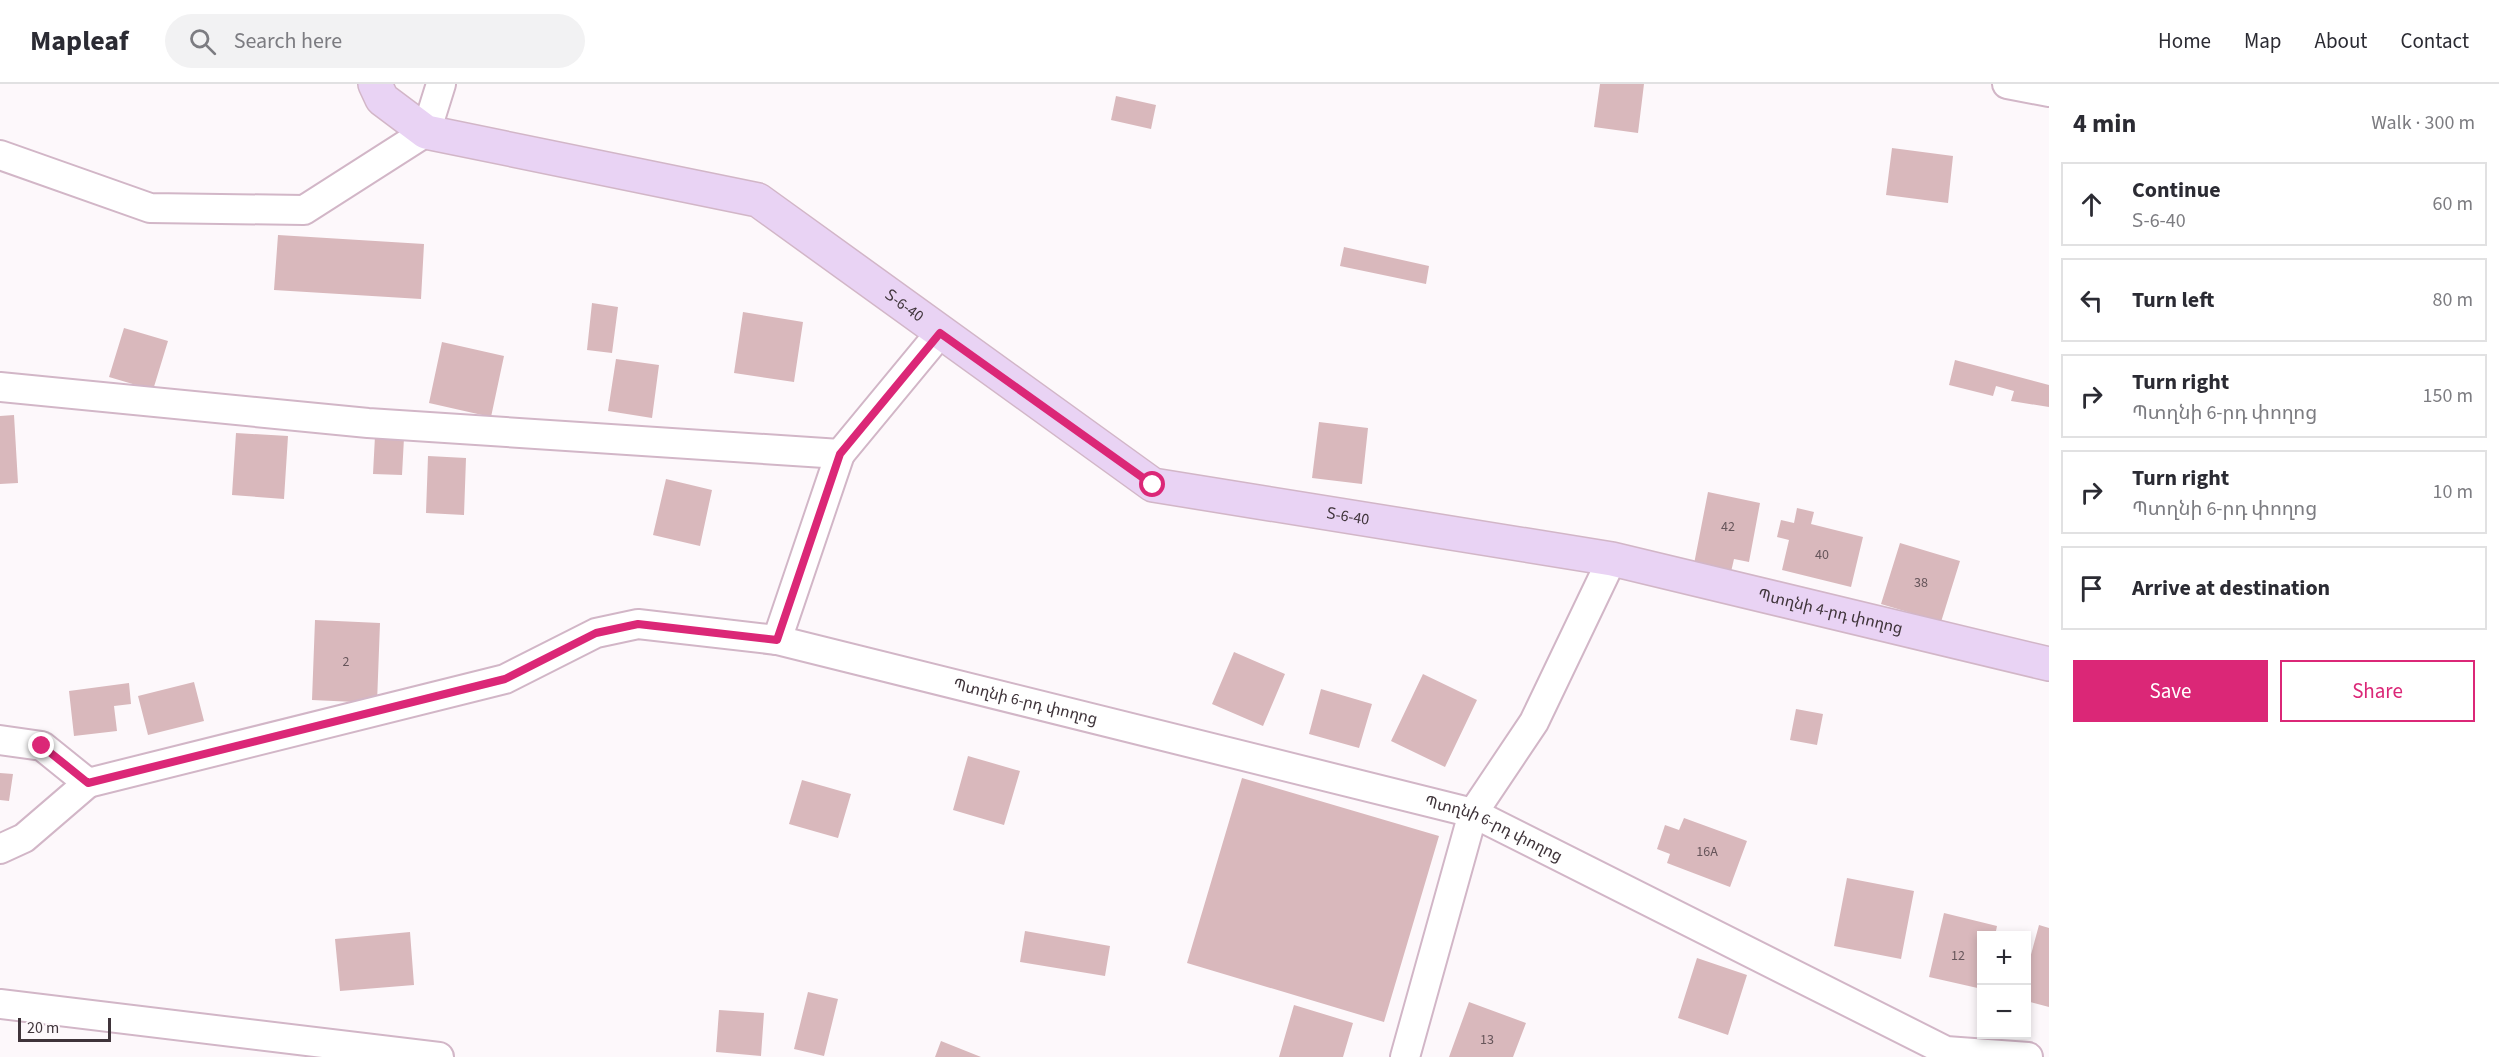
<!DOCTYPE html>
<meta charset="utf-8">
<style>
body{margin:0;font-family:"Source Sans 3","Noto Sans Armenian",sans-serif;background:#f2f2f3;color:#2b2b33}
.controls{position:absolute;right:18px;bottom:18px;display:grid;overflow:hidden;border-radius:0px;box-shadow:0 3px 9px #0003}
.controls button{width:54px;height:54px;display:grid;place-items:center;padding:0;border:0;border-bottom:2px solid #e1e1e2;background:#fff;color:#2b2b33;font:30px sans-serif}
.scale{position:absolute;left:18px;bottom:15px;width:93px;box-sizing:border-box;padding-left:6px;border:3px solid #3f343a;border-top:0;font-size:16px;line-height:21px;white-space:nowrap;color:#3f343a;-webkit-text-stroke:4px #fdf8fb;paint-order:stroke}
.stop{position:absolute;width:18px;height:18px;margin:-14px;border:4px solid #db2777;border-radius:50%;background:#fff}
.stop.end{background:#db2777;border-color:#fff;box-shadow:0 2px 6px #0008}
.list{margin:0;padding:0;list-style:none}
h2{display:flex;justify-content:space-between;align-items:center;height:78px;margin:0;padding:0 24px;font-size:26px}
h2 small{font-size:20px;font-weight:400;color:#7c7c81}
.list li{display:grid;grid-template-columns:39px 1fr auto;gap:18px;align-items:center;box-sizing:border-box;height:84px;margin:0 12px 12px;padding:0 12px;border:2px solid #e1e1e2;border-radius:0px}
.list b{display:block;font-size:22px;white-space:nowrap}
.list p{margin:0;font-size:20px;white-space:nowrap;color:#7c7c81}
.list em{font-size:20px;font-style:normal;color:#7c7c81}
.actions{display:flex;gap:12px;padding:18px 24px}
.actions a{flex:1;padding:14px 0;border:2px solid #db2777;border-radius:0px;text-align:center;font-size:21px;color:#db2777}
.actions .main{background:#db2777;color:#fff}
.icon{flex:none;width:33px;height:33px;fill:none;stroke:currentColor;stroke-width:2;stroke-linecap:round;stroke-linejoin:round}
.map{position:relative;flex:none;width:2049px;height:973px;overflow:hidden}
header{display:flex;align-items:center;gap:36px;box-sizing:border-box;height:84px;padding:0 30px;background:#fff;border-bottom:2px solid #e1e1e2}
header strong{font-size:28px}
nav{display:flex;gap:33px;margin-inline-start:auto;font-size:21px}
.search{width:420px;height:54px;background:#f2f2f3;display:flex;align-items:center;gap:15px;box-sizing:border-box;padding:0 21px;border-radius:33px;color:#7c7c81;font-size:22px}
main{display:flex}
aside{flex:1;background:#fff}
.map>svg:first-child{display:block}
</style>
<header>
<strong>Mapleaf</strong>
<div class="search"><svg class="icon" aria-label="search" viewBox="0 0 24 24"><circle cx="10" cy="10" r="6"/><path d="M15 15l6 6"/></svg>Search here</div>
<nav><a>Home</a><a>Map</a><a>About</a><a>Contact</a></nav>
</header>
<main>
<div class="map">
<svg width="2049" height="973" viewBox="0 0 2049 973">
<rect width="100%" height="100%" fill="#fdf8fb"/>
<path fill="#d9b8bc" d="M1600,0H1644L1638,49L1594,43Z
M1116,12L1156,21L1151,45L1111,36Z
M1892,64L1953,72L1948,119L1886,111Z
M278,151L424,160L421,215L274,206Z
M1344,163L1429,182L1426,200L1340,182Z
M592,219L618,223L612,269L587,266Z
M743,228L803,238L794,298L734,289Z
M124,244L168,257L153,306L109,293Z
M442,258L504,272L491,333L429,319Z
M616,275L659,281L652,334L608,327Z
M1955,276L2049,301V323L2011,317L2014,307L1996,302L1993,312L1949,301Z
M14,331L18,399L0,400V332Z
M1319,338L1368,344L1362,400L1312,394Z
M236,349L288,352L284,415L232,411Z
M375,352L404,354L402,391L373,390Z
M428,372L466,374L464,431L426,429Z
M666,395L712,406L700,462L653,451Z
M1708,408L1760,419L1749,478L1734,475L1731,488L1694,480Z
M1797,424L1814,428L1811,440L1863,453L1851,503L1782,486L1789,456L1777,453L1781,436L1794,439Z
M1900,459L1960,477L1941,538L1881,520Z
M315,536L380,539L377,619L312,616Z
M1234,568L1285,590L1263,642L1212,620Z
M1423,590L1477,616L1445,683L1391,657Z
M194,598L204,637L148,651L138,612Z
M129,599L131,620L114,622L117,647L74,652L69,607Z
M1321,605L1372,620L1359,664L1309,650Z
M1796,625L1823,630L1817,661L1790,656Z
M968,672L1020,687L1004,741L953,726Z
M0,689L13,690L9,717L0,716Z
M1242,694L1439,752L1384,938L1187,879Z
M802,696L851,710L838,754L789,740Z
M1684,734L1747,757L1730,803L1667,779L1670,770L1657,765L1665,741L1679,746Z
M1847,794L1914,807L1901,875L1834,862Z
M1944,829L1997,842L1995,852H1982V905L1929,893Z
M2039,841L2049,844V923L2026,917V889Z
M1025,847L1110,862L1105,892L1020,878Z
M410,848L414,901L340,907L335,855Z
M1697,874L1747,891L1728,951L1678,934Z
M808,908L838,915L824,972L794,965Z
M1469,918L1526,939L1513,973H1449Z
M1294,921L1353,939L1343,973H1279Z
M719,926L764,929L761,972L716,968Z
M941,957L981,973H935Z"/>
<g fill="none" stroke-linecap="round" stroke-linejoin="round">
<g stroke="#d2b6c7" stroke-width="32">
<g id="street">
<path d="M2007,0L2049,8"/>
<path d="M0,71L150,124L304,126L426,48L441,0"/>
<path d="M0,303L368,339L840,370L940,249"/>
<path d="M777,556L840,370"/>
<path id="s1" d="M0,656L42,662L88,699L505,595L596,549L638,540L777,556L1473,729L1946,967L2028,973"/>
<path d="M0,765L24,754L88,699"/>
<path d="M0,920L439,973"/>
<path d="M1405,973L1473,729L1534,638L1612,475"/>
</g>
</g>
<g stroke="#d2b6c7" stroke-width="36">
<g id="secondary">
<path id="s2" d="M375,0L382,15L426,48L758,116L1153,401L1612,475L2049,580"/>
</g>
</g>
<use href="#street" stroke="#fff" stroke-width="28"/>
<use href="#secondary" stroke="#e9d3f4" stroke-width="33"/>
</g>
<g fill="none" stroke-linecap="round" stroke-linejoin="round">
<path stroke="#db2777" stroke-width="8" d="M42,662L88,699L505,595L596,549L638,540L777,556L840,370L940,249L1153,401"/>
</g>
<g text-anchor="middle" dominant-baseline="central" stroke-width="4.5" stroke-linejoin="round" paint-order="stroke">
<g font-size="14" fill="#66555a">
<text x="1728" y="443">42</text>
<text x="1822" y="471">40</text>
<text x="1921" y="499">38</text>
<text x="346" y="578">2</text>
<text x="1707" y="768">16A</text>
<text x="1958" y="872">12</text>
<text x="1487" y="956">13</text>
</g>
<g font-size="16" fill="#3f343a" stroke="#fdf8fb">
<text stroke="none"><textPath href="#s2" startOffset="591">Տ-6-40</textPath></text>
<text stroke="none"><textPath href="#s2" startOffset="1095">Տ-6-40</textPath></text>
<text stroke="none"><textPath href="#s2" startOffset="1587">Պտղնի 4-րդ փողոց</textPath></text>
<text stroke="none"><textPath href="#s1" startOffset="1072">Պտղնի 6-րդ փողոց</textPath></text>
<text stroke="none"><textPath href="#s1" startOffset="1558">Պտղնի 6-րդ փողոց</textPath></text>
</g>
</g>
</svg>
<div class="controls">
<button>+</button>
<button>−</button>
</div>
<div class="scale">20 m</div>
<div class="stop" style="left:1153px;top:401px"></div>
<div class="stop end" style="left:42px;top:662px"></div>
</div>
<aside>
<h2>4 min<small>Walk · 300 m</small></h2>
<ul class="list">
<li><svg class="icon" aria-label="ahead" viewBox="0 0 24 24"><path d="M12 20V5M6 11l6-6 6 6"/></svg><div><b>Continue</b><p>Տ-6-40</p></div><em>60 m</em></li>
<li><svg class="icon" aria-label="left" viewBox="0 0 24 24"><path d="M17 20v-9H6M10 6l-5 5 5 5"/></svg><div><b>Turn left</b></div><em>80 m</em></li>
<li><svg class="icon" aria-label="right" viewBox="0 0 24 24"><path d="M7 20v-9h11M14 6l5 5-5 5"/></svg><div><b>Turn right</b><p>Պտղնի 6-րդ փողոց</p></div><em>150 m</em></li>
<li><svg class="icon" aria-label="right" viewBox="0 0 24 24"><path d="M7 20v-9h11M14 6l5 5-5 5"/></svg><div><b>Turn right</b><p>Պտղնի 6-րդ փողոց</p></div><em>10 m</em></li>
<li><svg class="icon" aria-label="arrive" viewBox="0 0 24 24"><path d="M6 21V4h12l-3 4 3 4H6"/></svg><div><b>Arrive at destination</b></div></li>
</ul>
<div class="actions"><a class="main">Save</a><a>Share</a></div>
</aside>
</main>
